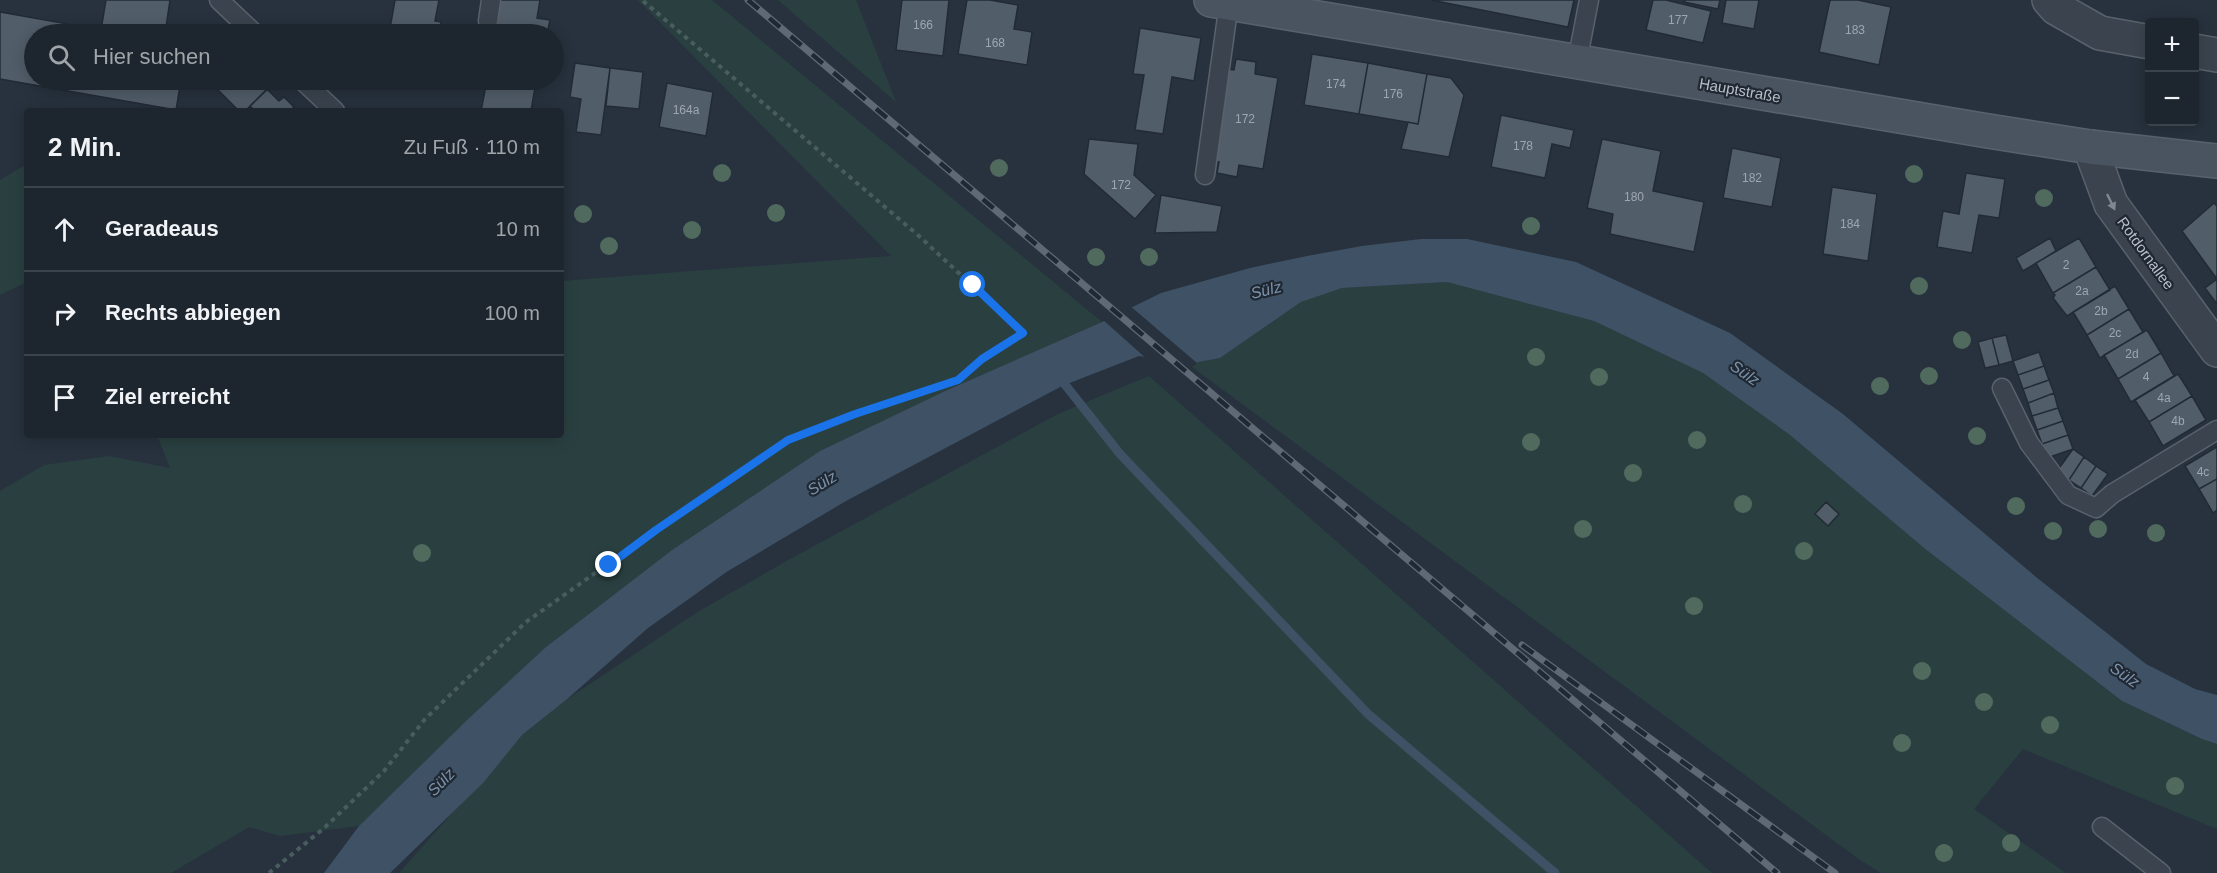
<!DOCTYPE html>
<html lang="de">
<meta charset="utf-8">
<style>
body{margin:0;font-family:Arial,sans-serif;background:#2a323a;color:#f1f3f6}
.controls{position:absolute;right:18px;top:18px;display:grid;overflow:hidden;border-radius:6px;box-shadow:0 3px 15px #0003}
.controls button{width:54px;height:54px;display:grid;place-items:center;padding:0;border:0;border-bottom:2px solid #3b434a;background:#1d262e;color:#f1f3f6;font:30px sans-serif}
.stop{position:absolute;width:18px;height:18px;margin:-14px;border:4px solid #1a73e8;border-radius:50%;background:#fff}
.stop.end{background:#1a73e8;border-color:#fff;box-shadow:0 2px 6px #0008}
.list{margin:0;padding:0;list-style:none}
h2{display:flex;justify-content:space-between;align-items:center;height:78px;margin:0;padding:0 24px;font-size:26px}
h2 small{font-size:20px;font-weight:400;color:#a0a5aa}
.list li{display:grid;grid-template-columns:39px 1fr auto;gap:18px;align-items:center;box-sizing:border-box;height:84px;padding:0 24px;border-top:2px solid #3b434a}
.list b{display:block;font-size:22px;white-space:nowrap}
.list em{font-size:20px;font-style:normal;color:#a0a5aa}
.icon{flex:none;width:33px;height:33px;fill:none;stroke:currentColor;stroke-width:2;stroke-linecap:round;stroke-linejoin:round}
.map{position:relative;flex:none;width:2217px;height:873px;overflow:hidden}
.search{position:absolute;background:#1d262e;box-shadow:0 3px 15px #0003;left:24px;top:24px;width:540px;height:66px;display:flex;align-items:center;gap:15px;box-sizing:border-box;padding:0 21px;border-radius:33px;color:#a0a5aa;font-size:22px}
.panel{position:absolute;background:#1d262e;box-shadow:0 3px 15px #0003;left:24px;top:108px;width:540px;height:330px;border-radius:6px}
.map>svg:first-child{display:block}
</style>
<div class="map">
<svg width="2217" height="873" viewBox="0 0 2217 873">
<rect width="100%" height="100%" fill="#27323e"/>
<path fill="#2a4040" d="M638,0H712L1102,322L943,392L820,451L672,550L546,647L467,720L359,826L280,836L249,827L171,873H0V491L44,465L109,456L170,468L157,435H561V281L891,256Z
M778,0H856L896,102Z
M27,164V282L0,295V180Z
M1447,282L1594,321L1703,373L1790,435L1924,548L2122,701L2202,739L2217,744V829L2023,749L1974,809L2066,873H1881L1860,860L1188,364L1220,358L1301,302L1341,288Z
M1149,376L1712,873H399L522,735L566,700L696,613L790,559L1060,413Z"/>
<path fill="#3f5165" d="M1421,239H1467L1576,262L1730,333L1843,414L2036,577L2146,664L2195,689L2217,695V744L2202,739L2122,701L1924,548L1790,435L1703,373L1594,321L1447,282L1342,288L1301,302L1220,358L1188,364L1139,356L1062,386L846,501L728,571L648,628L566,700L522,735L483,783L390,873H324L359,826L467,720L546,647L672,550L820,451L943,392L1102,322L1161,293L1250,268L1307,256L1362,246Z"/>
<path fill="#27323e" d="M1129,305L1197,363L1194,366L1187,367L1149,361L1102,319Z"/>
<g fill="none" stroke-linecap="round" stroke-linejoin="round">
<path stroke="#3f5165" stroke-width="9" d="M1059,377L1120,454L1368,714L1555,873"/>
</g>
<path fill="#515d69" stroke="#222b35" stroke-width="1.5" d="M106,0H170L165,34H34V80H181L176,110L0,79V12L101,30Z
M395,0H439L435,21L441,22L439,34H389Z
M499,0H540L537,18L550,20L547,34H494Z
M902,0H949L943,56L896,50Z
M967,0H990L1018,5L1014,29L1032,32L1027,65L958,54Z
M1431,0H1574L1568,27Z
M1653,0H1666L1711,11L1703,43L1646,30Z
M1685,0H1720L1718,9L1684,2Z
M1726,0H1759L1754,29L1722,23Z
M1830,0H1858L1891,7L1879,65L1819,52Z
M1140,28L1201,38L1194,81L1172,77L1163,134L1135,130L1144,75L1133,74Z
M1312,54L1368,63L1359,114L1304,105Z
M1236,59L1256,62L1255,74L1278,78L1263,169L1239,165L1237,177L1217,173L1219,162L1212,161L1227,69L1234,70Z
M575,63L610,68L601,135L576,132L581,99L570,97Z
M1368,63L1427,74L1418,124L1359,114Z
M610,68L643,72L639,109L606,106Z
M1427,74L1451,78L1464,95L1449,157L1401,149L1408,122L1418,124Z
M216,80H277L245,111H239L212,84Z
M487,80H525L536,82L531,111H481Z
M667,83L713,92L706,136L659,127Z
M267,89L279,101L284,97L294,107L289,111H255L250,106Z
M1501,115L1574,130L1570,148L1552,144L1545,178L1491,167Z
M1089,139L1138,144L1134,175L1156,195L1135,219L1084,174Z
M1602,139L1661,151L1653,191L1704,202L1694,252L1610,234L1613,214L1587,208Z
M1732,148L1781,158L1772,207L1723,198Z
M1966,173L2005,179L1999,218L1979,215L1972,253L1937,247L1943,211L1959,214Z
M1832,187L1877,194L1868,261L1823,254Z
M1161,195L1222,206L1217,232L1155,233Z
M2214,203L2217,206V279L2182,231Z
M2050,238L2056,251L2023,271L2016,258Z
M2079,238L2096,267L2053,293L2036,263Z
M2096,267L2110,290L2067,316L2053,298L2055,295L2053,293Z
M2217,279V304L2205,288Z
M2115,286L2129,309L2087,335L2073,312Z
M2129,309L2143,332L2100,358L2087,335Z
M2147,330L2161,353L2118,379L2104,355Z
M2006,335L2013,361L1999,365L1992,338Z
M1992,338L1999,365L1985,368L1978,342Z
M2039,352L2044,366L2018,375L2013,361Z
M2161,353L2174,376L2131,402L2118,379Z
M2044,366L2049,380L2023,389L2018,375Z
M2178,374L2192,396L2149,422L2135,400Z
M2049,380L2054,393L2028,403L2023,389Z
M2054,393L2058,408L2032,416L2028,403Z
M2192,396L2206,420L2163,446L2149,422Z
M2058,408L2063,421L2037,430L2032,416Z
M2063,421L2068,435L2042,444L2037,430Z
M2068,435L2073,449L2047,458L2042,444Z
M2217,447V479L2199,489L2185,466Z
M2073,449L2084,457L2069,480L2057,471Z
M2084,457L2096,466L2081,488L2069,480Z
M2096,466L2108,474L2092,496L2081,488Z
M2217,479V510L2213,513L2199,489Z
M1826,502L1839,514L1828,526L1815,514Z"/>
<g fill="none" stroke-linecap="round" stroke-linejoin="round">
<g stroke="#59626c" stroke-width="21">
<path id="lane" d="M219,0L255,34
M488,21L491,0
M1577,62L1589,0
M302,80L335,111
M1205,175L1229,3
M2002,388L2029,443L2068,495L2096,508L2112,494L2217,430
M2102,827L2161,873"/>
</g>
<g stroke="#59626c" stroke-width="36">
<path id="street" d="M2049,0L2056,8L2100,33L2150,42
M2194,51L2217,55
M2090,147L2111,204L2217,350"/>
</g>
<g stroke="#59626c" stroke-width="36">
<path id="secondary" d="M1211,0L1982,130L2090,147L2217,161"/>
</g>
<path stroke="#495d5e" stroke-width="4" stroke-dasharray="4.5 4.5" stroke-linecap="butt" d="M269,873L323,829L384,771L425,719L526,622L656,530L788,440L855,414L958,380L982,359L1023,333L919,236L642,0"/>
<use href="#lane" stroke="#3b444e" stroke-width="18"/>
<use href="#street" stroke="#3b444e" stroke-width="33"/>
<use href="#secondary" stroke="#4a5461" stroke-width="33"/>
<g stroke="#5e6975" stroke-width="7">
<path id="rail" d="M748,0L1777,873
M1522,645L1835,873"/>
</g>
<use href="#rail" stroke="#202933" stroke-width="4.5" stroke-dasharray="14" stroke-linecap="butt"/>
</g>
<g fill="#506a5e">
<circle cx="999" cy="168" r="9"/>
<circle cx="722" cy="173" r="9"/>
<circle cx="1914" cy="174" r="9"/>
<circle cx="2044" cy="198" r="9"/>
<circle cx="776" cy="213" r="9"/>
<circle cx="583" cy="214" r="9"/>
<circle cx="1531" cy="226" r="9"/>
<circle cx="692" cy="230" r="9"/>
<circle cx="609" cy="246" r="9"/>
<circle cx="1096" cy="257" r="9"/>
<circle cx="1149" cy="257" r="9"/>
<circle cx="1919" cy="286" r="9"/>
<circle cx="1962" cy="340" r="9"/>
<circle cx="1536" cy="357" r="9"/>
<circle cx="1929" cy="376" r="9"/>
<circle cx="1599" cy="377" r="9"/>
<circle cx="1880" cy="386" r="9"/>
<circle cx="1977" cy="436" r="9"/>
<circle cx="1697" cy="440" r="9"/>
<circle cx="1531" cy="442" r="9"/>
<circle cx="1633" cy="473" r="9"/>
<circle cx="1743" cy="504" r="9"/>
<circle cx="2016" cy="506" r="9"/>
<circle cx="1583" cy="529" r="9"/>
<circle cx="2098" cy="529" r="9"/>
<circle cx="2053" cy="531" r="9"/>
<circle cx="2156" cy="533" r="9"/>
<circle cx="1804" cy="551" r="9"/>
<circle cx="422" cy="553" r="9"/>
<circle cx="1694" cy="606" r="9"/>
<circle cx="1922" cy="671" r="9"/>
<circle cx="1984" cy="702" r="9"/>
<circle cx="2050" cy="725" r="9"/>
<circle cx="1902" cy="743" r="9"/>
<circle cx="2175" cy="786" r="9"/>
<circle cx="2011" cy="843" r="9"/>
<circle cx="1944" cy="853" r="9"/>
</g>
<defs><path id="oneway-solid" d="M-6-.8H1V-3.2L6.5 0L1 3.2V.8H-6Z" transform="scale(1.5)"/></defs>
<use fill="#808892" href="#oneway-solid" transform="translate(2111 202) rotate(64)"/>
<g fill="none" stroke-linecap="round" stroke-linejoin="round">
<path stroke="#1a73e8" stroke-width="8" d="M609,565L656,530L788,440L855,414L958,380L982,359L1023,333L973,285"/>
</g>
<g text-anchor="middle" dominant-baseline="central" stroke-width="4.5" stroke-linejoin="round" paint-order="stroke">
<g font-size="12" fill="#9ea6b1">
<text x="1678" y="20">177</text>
<text x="923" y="25">166</text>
<text x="1855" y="30">183</text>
<text x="995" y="43">168</text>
<text x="1336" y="84">174</text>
<text x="1393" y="94">176</text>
<text x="686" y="110">164a</text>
<text x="1245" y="119">172</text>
<text x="1523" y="146">178</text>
<text x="1752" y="178">182</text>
<text x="1121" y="185">172</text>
<text x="1634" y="197">180</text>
<text x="1850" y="224">184</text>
<text x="2066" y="265">2</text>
<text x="2082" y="291">2a</text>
<text x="2101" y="311">2b</text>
<text x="2115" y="333">2c</text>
<text x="2132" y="354">2d</text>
<text x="2146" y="377">4</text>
<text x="2164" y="398">4a</text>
<text x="2178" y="421">4b</text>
<text x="2203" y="472">4c</text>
</g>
<g font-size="15" fill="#b8bfc9" stroke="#202933">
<text transform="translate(1740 90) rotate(10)">Hauptstraße</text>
<text transform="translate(2146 253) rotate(54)">Rotdornallee</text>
</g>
<g font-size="16" font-style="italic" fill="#7b92aa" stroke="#202933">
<text transform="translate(1266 290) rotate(-14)">Sülz</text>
<text transform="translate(1745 373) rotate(35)">Sülz</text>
<text transform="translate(822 483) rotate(-32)">Sülz</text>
<text transform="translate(2125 675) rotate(35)">Sülz</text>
<text transform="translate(441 782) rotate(-46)">Sülz</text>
</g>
</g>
</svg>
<div class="controls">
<button>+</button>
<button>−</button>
</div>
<div class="stop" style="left:973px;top:285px"></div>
<div class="stop end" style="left:609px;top:565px"></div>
<div class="search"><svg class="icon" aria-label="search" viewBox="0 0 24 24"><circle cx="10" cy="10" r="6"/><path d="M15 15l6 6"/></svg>Hier suchen</div>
<section class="panel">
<h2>2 Min.<small>Zu Fuß · 110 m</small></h2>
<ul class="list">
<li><svg class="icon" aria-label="ahead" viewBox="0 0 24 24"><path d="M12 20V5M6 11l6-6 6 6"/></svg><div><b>Geradeaus</b></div><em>10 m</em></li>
<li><svg class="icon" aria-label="right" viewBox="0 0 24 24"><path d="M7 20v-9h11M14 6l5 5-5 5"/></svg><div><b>Rechts abbiegen</b></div><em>100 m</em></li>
<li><svg class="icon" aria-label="arrive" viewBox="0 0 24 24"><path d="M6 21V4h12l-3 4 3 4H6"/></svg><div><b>Ziel erreicht</b></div></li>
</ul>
</section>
</div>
